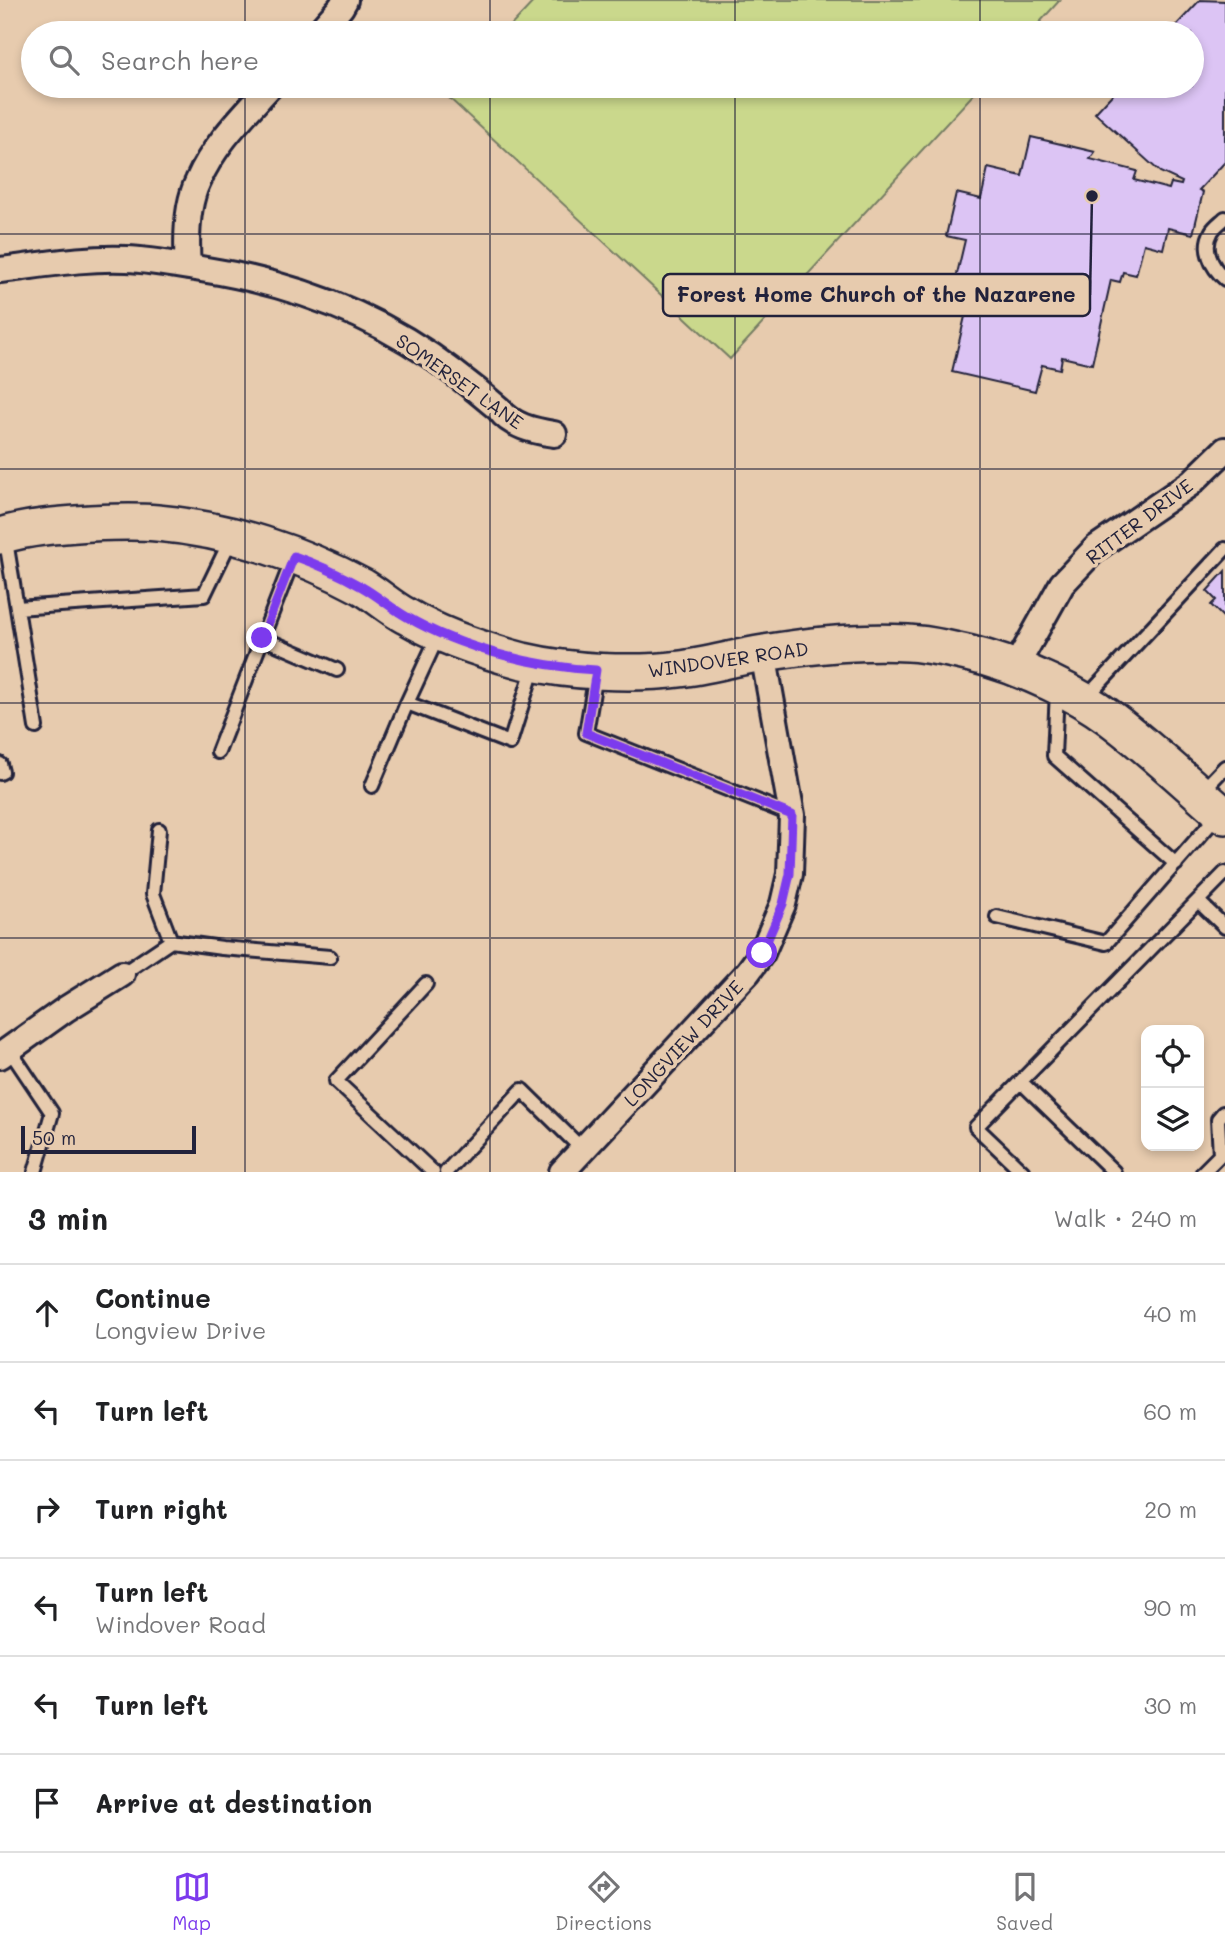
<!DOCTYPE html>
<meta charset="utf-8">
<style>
body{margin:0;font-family:Mali,sans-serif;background:#f6f6f6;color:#202124}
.controls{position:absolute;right:21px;bottom:21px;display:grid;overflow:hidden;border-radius:14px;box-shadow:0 4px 10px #0003}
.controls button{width:63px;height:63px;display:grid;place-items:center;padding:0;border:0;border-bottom:2px solid #e0e0e0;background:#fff;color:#202124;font:35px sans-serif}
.scale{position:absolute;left:21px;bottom:18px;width:175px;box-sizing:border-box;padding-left:7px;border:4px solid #22223b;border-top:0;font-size:19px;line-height:24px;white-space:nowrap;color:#22223b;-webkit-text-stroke:5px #e7cbae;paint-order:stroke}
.stop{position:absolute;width:21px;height:21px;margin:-16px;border:5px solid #7c3aed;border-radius:50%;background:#fff}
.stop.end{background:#7c3aed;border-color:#fff;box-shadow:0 2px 7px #0008}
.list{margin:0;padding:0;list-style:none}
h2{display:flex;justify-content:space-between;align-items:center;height:91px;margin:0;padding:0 28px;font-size:30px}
h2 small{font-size:23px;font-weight:400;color:#757577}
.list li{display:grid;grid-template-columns:46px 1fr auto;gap:21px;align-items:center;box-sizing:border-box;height:98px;padding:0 28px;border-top:2px solid #e0e0e0}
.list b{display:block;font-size:26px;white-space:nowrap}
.list p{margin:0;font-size:23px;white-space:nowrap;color:#757577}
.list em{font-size:23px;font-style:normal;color:#757577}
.icon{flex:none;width:38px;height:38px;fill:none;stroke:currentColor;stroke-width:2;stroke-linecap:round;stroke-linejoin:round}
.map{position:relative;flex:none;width:1225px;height:1172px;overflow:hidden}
.search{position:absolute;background:#fff;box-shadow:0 4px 10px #0003;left:21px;right:21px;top:21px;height:77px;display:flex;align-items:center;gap:18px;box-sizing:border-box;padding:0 24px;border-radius:38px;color:#757577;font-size:26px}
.sheet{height:679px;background:#fff}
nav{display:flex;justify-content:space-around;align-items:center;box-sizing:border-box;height:98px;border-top:2px solid #e0e0e0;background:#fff;font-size:19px;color:#757577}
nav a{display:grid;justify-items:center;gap:4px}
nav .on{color:#7c3aed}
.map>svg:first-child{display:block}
</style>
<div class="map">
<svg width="1225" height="1172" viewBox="0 0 1225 1172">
<rect width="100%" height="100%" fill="#e7cbae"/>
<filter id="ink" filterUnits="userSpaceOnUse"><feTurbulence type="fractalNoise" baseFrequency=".0143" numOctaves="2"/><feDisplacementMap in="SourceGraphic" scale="14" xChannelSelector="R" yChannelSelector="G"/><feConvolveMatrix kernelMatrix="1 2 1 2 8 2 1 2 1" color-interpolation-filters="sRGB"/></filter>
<g filter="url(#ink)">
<path fill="#cad88c" stroke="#767d64" stroke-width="2" d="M535,0H1060L1030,33H504Z
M456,86H981L730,359L447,96Z"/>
<path fill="#dcc4f4" stroke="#22223b" stroke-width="2" d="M1200,0L1225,1V162L1199,190L1203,192L1193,234L1168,228L1163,249L1144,244L1136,275L1123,272L1120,282L1111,280L1092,364L1062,357L1060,369L1042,365L1035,391L952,372L970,295L953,291L965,240L946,236L956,193L981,199L988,168L1022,176L1031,137L1095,152L1090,159L1137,171L1134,180L1169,189L1171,183L1181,185L1182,182L1160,172L1095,113L1120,86H1192V33H1169Z
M1225,571V619L1211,605L1216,600L1207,591Z"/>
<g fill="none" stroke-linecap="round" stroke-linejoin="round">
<g stroke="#22223b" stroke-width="18">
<path id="lane" d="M1225,218C1221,222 1215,226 1212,231C1202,248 1211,267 1225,279
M5,535L17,608
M438,636L407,703L510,743L534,666
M262,638L337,670
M596,674L586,733L792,815
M1057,690L1054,756L1176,864
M1084,700L1225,549
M36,727L17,608L204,595L232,537
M218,752L294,556
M0,764L2,772L0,773
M372,786L407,703
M1202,791L1225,767
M159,830L153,894L171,941
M1198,901L1225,927
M997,917L1106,943L1218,815
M122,974L171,941L222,948L330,957
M426,984L336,1081L433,1172
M9,1049L52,1113L35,1172
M1021,1082L1114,1172
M1220,1155L1218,1119L1223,1113
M446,1172L522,1090L583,1150
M1023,1172L976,1127L1225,873
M1203,1172L1225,1150"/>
</g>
<g stroke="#22223b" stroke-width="30">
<path id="street" d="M318,33L341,7L345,0
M188,267C186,239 186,206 198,181C214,144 244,115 270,86
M0,270C42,265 85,257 127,259C151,260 176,265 201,269C292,283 379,315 453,372C469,384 484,396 499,409C511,426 534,431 554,434
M1015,668L1062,584L1096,548L1191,483L1225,450
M0,1056L66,1009L122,974
M562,1172L748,972L762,953L783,904L790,874L792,815L763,653"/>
</g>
<g stroke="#22223b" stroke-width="40">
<path id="secondary" d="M0,536C29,527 60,525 91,523C112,522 135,521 157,523C228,529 300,553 363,587C378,596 391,608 406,616C440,636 485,651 523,661C569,672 633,675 680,669C708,666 736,657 764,653C811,645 860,640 908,643C929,644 965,652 986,658C1027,670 1075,692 1110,718C1150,748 1187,783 1225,816"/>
</g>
<use href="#lane" stroke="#e7cbae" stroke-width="12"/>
<use href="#street" stroke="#e7cbae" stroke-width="24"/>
<use href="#secondary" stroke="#e7cbae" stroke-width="35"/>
</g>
</g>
<g fill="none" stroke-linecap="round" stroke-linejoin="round" filter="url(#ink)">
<path stroke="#7c3aed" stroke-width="9" d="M262,638L294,556C317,564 341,575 362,587C378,596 391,608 407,617C460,648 535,667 596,670L586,733L792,815L790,874L783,904L762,953"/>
</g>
<path fill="none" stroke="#22223b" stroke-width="2" stroke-opacity="0.55" d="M245,0V33M490,0V33M735,0V33M980,0V33M245,86V1172M490,86V1172M735,86V1172M980,86V1172M0,234H1225M0,469H1225M0,703H1225M0,938H1225"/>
<g text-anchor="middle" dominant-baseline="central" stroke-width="7" stroke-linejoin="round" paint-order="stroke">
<g font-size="19" fill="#22223b" stroke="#e7cbae">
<text transform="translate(460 381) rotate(35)">SOMERSET LANE</text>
<text transform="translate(1139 521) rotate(-37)">RITTER DRIVE</text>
<text transform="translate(728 659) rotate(-8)">WINDOVER ROAD</text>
<text transform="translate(683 1043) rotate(-47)">LONGVIEW DRIVE</text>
</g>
</g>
<path fill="none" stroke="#22223b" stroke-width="2.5" d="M1092 196L1090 295"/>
<circle fill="#22223b" stroke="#e7cbae" stroke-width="2.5" cx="1092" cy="196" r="7"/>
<rect fill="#e7cbae" stroke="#22223b" stroke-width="2.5" x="663" y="274" width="427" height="42" rx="7"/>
<g font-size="21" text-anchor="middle" font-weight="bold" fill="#22223b">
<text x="876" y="302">Forest Home Church of the Nazarene</text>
</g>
</svg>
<div class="controls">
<button><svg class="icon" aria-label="locate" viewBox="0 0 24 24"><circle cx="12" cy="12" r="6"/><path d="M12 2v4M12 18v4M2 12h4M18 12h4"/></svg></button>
<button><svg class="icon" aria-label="layers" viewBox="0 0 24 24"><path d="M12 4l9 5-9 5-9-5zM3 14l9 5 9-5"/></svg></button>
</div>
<div class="scale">50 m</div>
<div class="stop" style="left:762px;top:953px"></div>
<div class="stop end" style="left:262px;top:638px"></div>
<div class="search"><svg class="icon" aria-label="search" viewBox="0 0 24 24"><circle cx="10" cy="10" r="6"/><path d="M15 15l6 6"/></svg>Search here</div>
</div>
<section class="sheet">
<h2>3 min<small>Walk · 240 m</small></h2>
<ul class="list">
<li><svg class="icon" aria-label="ahead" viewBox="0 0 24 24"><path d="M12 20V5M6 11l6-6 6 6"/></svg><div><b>Continue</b><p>Longview Drive</p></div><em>40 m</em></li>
<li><svg class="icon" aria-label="left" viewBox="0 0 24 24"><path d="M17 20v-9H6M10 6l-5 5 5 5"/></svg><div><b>Turn left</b></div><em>60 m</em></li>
<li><svg class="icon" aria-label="right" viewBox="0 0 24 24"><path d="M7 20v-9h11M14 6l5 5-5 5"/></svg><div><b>Turn right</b></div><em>20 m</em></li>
<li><svg class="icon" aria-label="left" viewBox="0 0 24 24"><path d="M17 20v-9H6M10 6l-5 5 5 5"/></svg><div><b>Turn left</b><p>Windover Road</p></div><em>90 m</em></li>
<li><svg class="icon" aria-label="left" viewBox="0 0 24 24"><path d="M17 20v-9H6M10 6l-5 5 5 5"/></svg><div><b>Turn left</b></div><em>30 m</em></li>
<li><svg class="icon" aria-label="arrive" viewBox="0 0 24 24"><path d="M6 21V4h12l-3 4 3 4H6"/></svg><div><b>Arrive at destination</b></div></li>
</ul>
</section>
<nav>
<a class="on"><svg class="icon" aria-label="map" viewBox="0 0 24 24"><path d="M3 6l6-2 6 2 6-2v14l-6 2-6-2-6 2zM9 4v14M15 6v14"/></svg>Map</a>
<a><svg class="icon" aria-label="directions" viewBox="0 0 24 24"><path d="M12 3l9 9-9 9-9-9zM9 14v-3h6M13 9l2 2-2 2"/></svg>Directions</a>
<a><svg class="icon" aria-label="saved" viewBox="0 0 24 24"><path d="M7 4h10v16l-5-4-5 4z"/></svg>Saved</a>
</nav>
